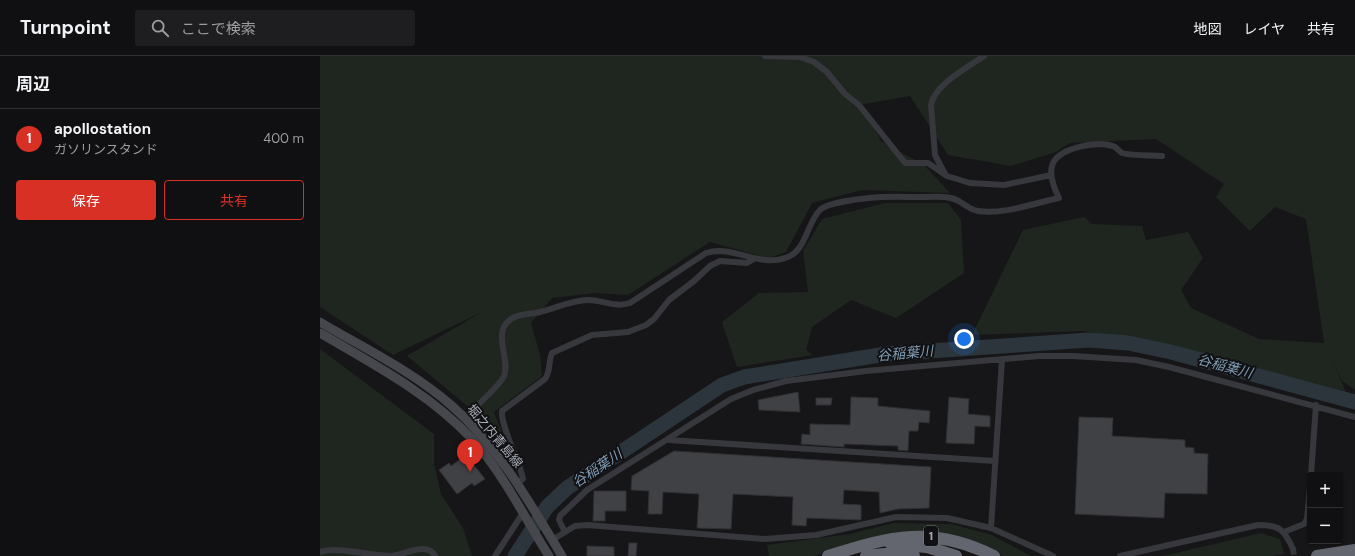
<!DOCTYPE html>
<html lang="ja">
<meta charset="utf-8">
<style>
body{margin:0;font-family:"DM Sans","Noto Sans JP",sans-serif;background:#1e1e20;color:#f1f3f6}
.controls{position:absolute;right:12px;bottom:12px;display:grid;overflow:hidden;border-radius:4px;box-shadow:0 1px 3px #0004}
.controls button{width:36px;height:36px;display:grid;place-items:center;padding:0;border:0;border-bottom:1px solid #303032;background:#101012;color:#f1f3f6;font:20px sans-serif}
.you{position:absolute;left:644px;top:283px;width:14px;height:14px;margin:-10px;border:3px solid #fff;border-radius:50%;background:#1a73e8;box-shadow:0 0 0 6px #1a73e833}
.badge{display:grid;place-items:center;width:26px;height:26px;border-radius:50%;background:#d93025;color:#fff;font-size:13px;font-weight:700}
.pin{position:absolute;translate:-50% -33px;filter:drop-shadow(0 1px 2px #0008)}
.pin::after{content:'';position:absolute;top:21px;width:14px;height:12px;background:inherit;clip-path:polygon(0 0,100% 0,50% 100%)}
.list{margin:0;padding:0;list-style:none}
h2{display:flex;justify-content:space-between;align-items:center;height:52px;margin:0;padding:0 16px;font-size:17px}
h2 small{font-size:13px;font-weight:400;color:#9c9d9f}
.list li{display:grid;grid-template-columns:26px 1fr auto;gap:12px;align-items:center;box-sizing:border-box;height:60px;padding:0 16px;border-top:1px solid #303032}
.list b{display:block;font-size:15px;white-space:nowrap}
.list p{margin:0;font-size:13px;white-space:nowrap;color:#9c9d9f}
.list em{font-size:13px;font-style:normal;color:#9c9d9f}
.actions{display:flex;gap:8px;padding:12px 16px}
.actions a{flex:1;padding:9px 0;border:1px solid #d93025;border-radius:4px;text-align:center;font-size:14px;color:#d93025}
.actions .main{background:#d93025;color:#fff}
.icon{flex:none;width:22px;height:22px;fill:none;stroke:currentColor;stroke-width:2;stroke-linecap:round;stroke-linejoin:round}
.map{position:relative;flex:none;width:1035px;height:500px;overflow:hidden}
header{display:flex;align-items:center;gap:24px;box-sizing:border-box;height:56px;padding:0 20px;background:#101012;border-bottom:1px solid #303032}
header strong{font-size:19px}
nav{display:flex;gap:22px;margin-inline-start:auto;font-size:14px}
.search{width:280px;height:36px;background:#1e1e20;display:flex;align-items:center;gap:10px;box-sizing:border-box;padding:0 14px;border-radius:4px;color:#9c9d9f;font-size:15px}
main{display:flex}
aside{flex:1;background:#101012}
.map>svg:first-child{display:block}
</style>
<header>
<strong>Turnpoint</strong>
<div class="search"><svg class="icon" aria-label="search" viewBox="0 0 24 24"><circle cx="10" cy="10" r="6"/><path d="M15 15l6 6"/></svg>ここで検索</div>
<nav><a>地図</a><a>レイヤ</a><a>共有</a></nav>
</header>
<main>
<aside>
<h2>周辺<small></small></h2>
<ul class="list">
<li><span class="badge">1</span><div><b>apollostation</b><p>ガソリンスタンド</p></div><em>400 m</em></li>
</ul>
<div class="actions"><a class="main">保存</a><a>共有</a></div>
</aside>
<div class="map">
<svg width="1035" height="500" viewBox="0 0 1035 500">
<rect width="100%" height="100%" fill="#161618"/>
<path fill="#1e261f" d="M0,0H1035V334L1022,325L1012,304L1026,336L849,289L763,275L652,279L703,174L764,161L772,168L822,170L826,184L868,176L883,202L861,234L871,252L939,283L1004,287L986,163L955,151L930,175L896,141L904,128L836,83L750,87L736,96L691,110L628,99L590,40L539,49L560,82L559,84L604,109L630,137L542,134L492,147L466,196L448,202L390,186L308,239L275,237L232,242L211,267L220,299L222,320L174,356L194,408L157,358L87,300L162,256L73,299L0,251Z
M565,147H628L641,164L644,217L576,262L531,244L492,271L486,294L493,299L417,311L402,266L439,237L488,236L483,195L502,163Z
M0,293L114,378V408L121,438L143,472L152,500H0Z
M573,467L631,468L672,479L711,500H682L659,489L623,478L582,476L545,484L494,500H449L447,489L530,478Z
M941,477L960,483L964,498L952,500H843Z"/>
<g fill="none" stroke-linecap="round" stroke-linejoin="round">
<path stroke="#2c353c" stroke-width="15" d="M195,500L227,451L247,432L402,329L424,321L566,298L769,284L808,287L851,296L1035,346"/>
</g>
<path fill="#404145" stroke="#303034" d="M478,336L480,356L439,354L438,344Z
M531,341L558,342V350L610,355L609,367L599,366L598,375H589L588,395L578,394V390L524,388V391L481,388L482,378L490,379V368L530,369Z
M629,341L649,343L648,358L670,360V371L655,370L654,388L626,387Z
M496,342H512L511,349H496Z
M759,361L793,362L792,380L865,384V391L874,392V397L888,398L887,438L845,437L844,462L755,458Z
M354,395L611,411L609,452L578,453L560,457L559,436L524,434L523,448L541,449V464L487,462L486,470L472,469L473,441L413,438L411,473L377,472L379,438L343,436L342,458H328L329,435L311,434L312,420Z
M146,399L165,423L154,430L152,427L137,438L119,414L129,407L131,410Z
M274,435H306V455H285V465H273Z
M309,487H317L316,500H308Z
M267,490L294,491V500H267Z"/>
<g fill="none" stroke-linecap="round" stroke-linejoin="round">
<path stroke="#333438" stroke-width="6" stroke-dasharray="6 3" stroke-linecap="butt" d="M973,493L974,500"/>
<path stroke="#37383d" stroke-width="6" d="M445,0L480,1L494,6L507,16L525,38L539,49L585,107H608L627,120L650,127L684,129L731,119
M625,118L615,99L611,49C614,29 648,11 664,0
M144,362C153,353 180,330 184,320C191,303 171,277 191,263C198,258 207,258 215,257C233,254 250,244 268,244C283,244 295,252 310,247L386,197C414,188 439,213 468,201C486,194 487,167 500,154C506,147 539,143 549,142C566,140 584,141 601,141C610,141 622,140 631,142C641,144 649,154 658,155C684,159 714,147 739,142C734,132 728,118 733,107C741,91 780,84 795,91C798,93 800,96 802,97C812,100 832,99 842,100
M349,384L675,405
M991,419L996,349
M197,428L203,423C200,406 180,369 182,355L225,323C231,315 228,306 232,297L272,279L308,276L326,269L334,263L349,244L374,225L390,210L400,205L427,207L434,203
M671,472L682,304
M245,476L239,464L240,460L267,434L411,343L433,334L466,325L546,315L719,300H753L816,304L849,311L1035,361
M964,476L984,468L987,463L990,431
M232,484L255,470L267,469L445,483L496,479L576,461L627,462L671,472L733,500
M0,496C15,490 52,500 72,500C84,499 107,485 115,500
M175,500L203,457
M800,500L938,469C959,469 964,473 973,493"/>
<path stroke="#45474d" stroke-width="9" d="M0,266C44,292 92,315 131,349C178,390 210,447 242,500
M0,277C53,308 109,337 152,383C183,417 204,461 229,500"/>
<path stroke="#63666e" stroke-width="12" d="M571,488L607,491L636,500
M508,500C571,480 612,469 674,500
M546,500L574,497L594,500
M997,500L1035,494"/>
</g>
<g text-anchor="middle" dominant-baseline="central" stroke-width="4" stroke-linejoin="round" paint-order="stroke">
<rect fill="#111113" stroke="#7b7e86" stroke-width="1" x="604" y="470" width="14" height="20" rx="3"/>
<g font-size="12" font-weight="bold" fill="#a8adb8">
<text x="611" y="480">1</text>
</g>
<g font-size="13" fill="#a8adb8" stroke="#111113">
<text transform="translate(175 380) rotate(50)">堀之内青島線</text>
</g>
<g font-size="14" font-style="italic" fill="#7f9bb3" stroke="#111113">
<text transform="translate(585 297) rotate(-5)">谷稲葉川</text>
<text transform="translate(905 310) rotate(15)">谷稲葉川</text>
<text transform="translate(277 412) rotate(-34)">谷稲葉川</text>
</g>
</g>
</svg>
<div class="controls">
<button>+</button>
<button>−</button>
</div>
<div class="you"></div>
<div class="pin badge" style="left:150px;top:416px">1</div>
</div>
</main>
